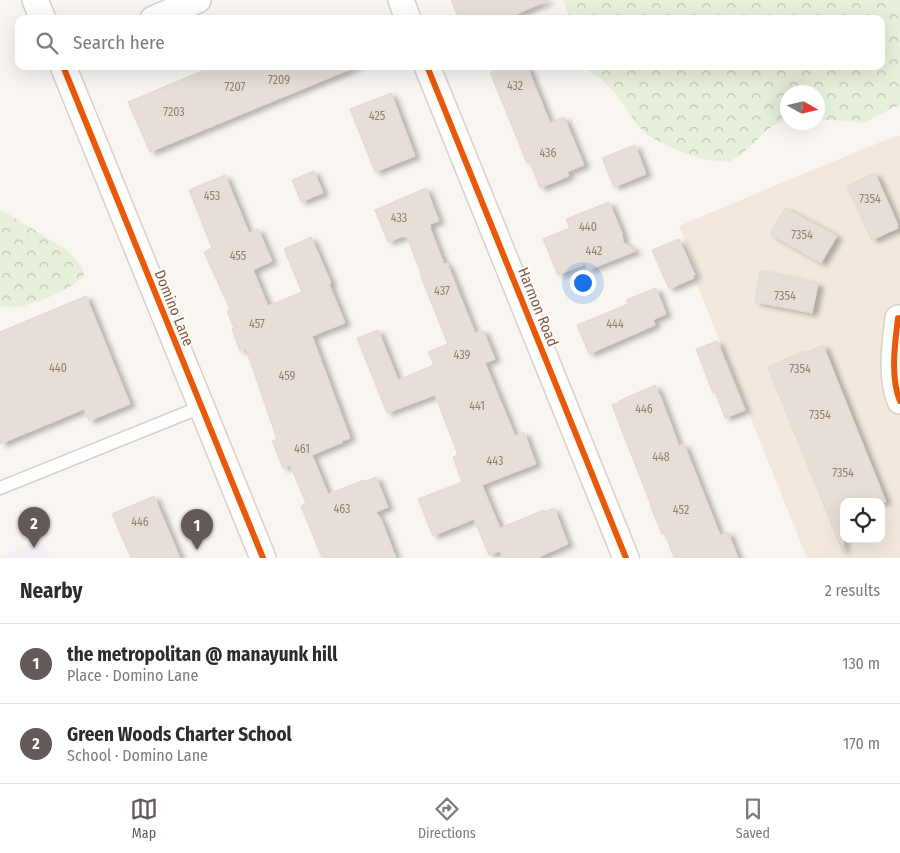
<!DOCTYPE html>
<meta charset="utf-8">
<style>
body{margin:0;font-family:"Fira Sans Condensed",sans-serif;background:#f2f2f3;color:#2b2b33}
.controls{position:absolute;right:15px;bottom:15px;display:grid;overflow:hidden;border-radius:10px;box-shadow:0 5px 20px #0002}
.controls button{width:45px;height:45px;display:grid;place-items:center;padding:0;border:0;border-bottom:1px solid #e1e1e2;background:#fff;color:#2b2b33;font:25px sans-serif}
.compass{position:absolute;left:780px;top:85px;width:45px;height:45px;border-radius:50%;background:#fff;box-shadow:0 5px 20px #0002;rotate:98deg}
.you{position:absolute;left:582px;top:282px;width:18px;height:18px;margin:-12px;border:4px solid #fff;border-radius:50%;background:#1a73e8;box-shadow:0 0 0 8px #1a73e833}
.badge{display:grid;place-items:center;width:32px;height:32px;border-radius:50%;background:#625958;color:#fff;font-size:16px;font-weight:700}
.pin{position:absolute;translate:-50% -41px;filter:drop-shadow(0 1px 2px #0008)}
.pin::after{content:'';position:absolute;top:26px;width:18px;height:15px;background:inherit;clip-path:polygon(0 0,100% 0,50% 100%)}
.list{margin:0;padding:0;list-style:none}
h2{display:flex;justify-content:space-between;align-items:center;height:65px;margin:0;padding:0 20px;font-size:21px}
h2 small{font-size:16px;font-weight:400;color:#7c7c81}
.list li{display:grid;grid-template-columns:32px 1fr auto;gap:15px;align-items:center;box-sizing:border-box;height:80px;padding:0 20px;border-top:1px solid #e1e1e2}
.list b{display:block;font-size:19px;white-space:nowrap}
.list p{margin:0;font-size:16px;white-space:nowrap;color:#7c7c81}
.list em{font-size:16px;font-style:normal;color:#7c7c81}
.icon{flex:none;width:28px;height:28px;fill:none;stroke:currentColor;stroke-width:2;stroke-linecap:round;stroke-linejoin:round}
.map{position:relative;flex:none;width:900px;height:558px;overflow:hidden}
.search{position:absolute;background:#fff;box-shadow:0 5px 20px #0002;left:15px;right:15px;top:15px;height:55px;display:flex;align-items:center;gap:12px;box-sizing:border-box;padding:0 18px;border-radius:10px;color:#7c7c81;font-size:19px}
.sheet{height:225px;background:#fff}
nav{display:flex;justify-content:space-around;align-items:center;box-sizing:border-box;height:70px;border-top:1px solid #e1e1e2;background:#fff;font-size:14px;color:#7c7c81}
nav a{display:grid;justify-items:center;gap:2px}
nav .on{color:#625958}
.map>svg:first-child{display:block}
</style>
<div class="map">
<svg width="900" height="558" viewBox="0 0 900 558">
<defs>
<pattern id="forest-crowns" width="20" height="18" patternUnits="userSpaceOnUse" patternTransform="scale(1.25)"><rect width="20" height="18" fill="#e7f0db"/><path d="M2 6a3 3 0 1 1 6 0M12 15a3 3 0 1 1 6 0" fill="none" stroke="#c0c6b4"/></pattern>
<filter id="shadow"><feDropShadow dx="5.5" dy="3" stdDeviation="2.5" flood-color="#0004"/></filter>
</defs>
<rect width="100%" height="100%" fill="#f9f5f0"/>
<path fill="#f2e8de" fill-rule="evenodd" d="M898,135L900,137V558H807L696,282L701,280L679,226L810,171ZM844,502H881V539H844Z"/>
<path fill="#f6eef6" d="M42,539L50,558H0V557Z"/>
<path fill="url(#forest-crowns)" d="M563,0H900V106L894,107L864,123L833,120H822L818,121V92H788L787,121C766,123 751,151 732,160C713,168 658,144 643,131C634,123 625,104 616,94C611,89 606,83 600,78C594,74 589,74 586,66H881V19H570Z
M0,210L10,215L67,250L81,265L84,276C69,290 37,304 16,307C11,308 5,306 0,306Z"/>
<path fill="#e6ded7" stroke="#e2d8d2" filter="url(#shadow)" d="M451,0H549L506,19H459Z
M214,66H358L150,152L128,102Z
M504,66H527L550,123L564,117L584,165L567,172L569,176L540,188L530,162L527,163L490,72Z
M391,93L415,156L375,172L350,109Z
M635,145L646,174L614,187L602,158Z
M314,171L323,193L301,202L292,180Z
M875,173L898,225H897L898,228L872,240L869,232H868L847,186Z
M225,175L249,233L258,229L272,261L253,270L268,306L302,292L284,249L311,237L331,283L329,284L345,323L312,336L350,438L342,441L343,442L312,455L328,494L364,480V482L376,477L388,507L376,512L381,519L396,558H322L301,506L306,503L290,465L283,468L272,441L277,439L246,349L240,351L232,329L234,328L227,311L230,309L204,252L212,248L189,190Z
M426,188L439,221L430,224L431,227L430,228L444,264L447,263L475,333L483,330L495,359L485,363L515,436L524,432L536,464L482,485L500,528L544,510L545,512L554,508L568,544L537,558H503L500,551L489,555L474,519L433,536L418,499L462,482L453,457L458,455L435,395L387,413L357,338L378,330L398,380L434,365L428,352L448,344L420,274L421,273L407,237L405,238L404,236L388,242L375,210Z
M609,202L622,233L623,242L636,251L588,270L585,264L558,275L543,239L570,228L566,219Z
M785,208L837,236L821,263L770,234Z
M679,239L695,275L693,276L694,278L669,289L652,250Z
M760,271L811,282L818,284L812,313L755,302Z
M656,288L666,314L653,320L655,325L589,354L577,325L628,304L626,300Z
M86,296L130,404L89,421L84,409L0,444V332Z
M717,341L745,410L725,418L715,391L713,393L696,349Z
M823,345L886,502H844L843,552L768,367L804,351V354Z
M655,385L661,398L679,446L684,444L720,535L728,532L738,558H674L665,533L662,534L650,505H651L612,405L619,402V401Z
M154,496L180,558H131L112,514Z"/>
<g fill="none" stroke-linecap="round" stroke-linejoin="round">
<g stroke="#d7d1cb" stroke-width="15">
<path id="lane" d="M0,488L201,407"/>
</g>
<g stroke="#d7d1cb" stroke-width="28">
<path id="street" d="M35,0L43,19
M401,0L408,19
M153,19L198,0
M63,66L263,558
M427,66L626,558
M898,318C895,343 890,377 900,401"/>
</g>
<use href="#lane" stroke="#fefefd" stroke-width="12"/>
<use href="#street" stroke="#fefefd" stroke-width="25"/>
<g stroke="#fffaf3" stroke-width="9">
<path id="cycleway" d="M63,66L263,558
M427,66L626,558
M898,318C895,343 890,377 900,401"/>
</g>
<use href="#cycleway" stroke="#e8590c" stroke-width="6"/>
</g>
<g text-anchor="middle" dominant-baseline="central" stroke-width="4" stroke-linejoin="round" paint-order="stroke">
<g font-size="12" fill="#977e72">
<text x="279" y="80">7209</text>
<text x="515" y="86">432</text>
<text x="235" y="87">7207</text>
<text x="174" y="112">7203</text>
<text x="377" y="116">425</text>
<text x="548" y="153">436</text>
<text x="212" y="196">453</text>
<text x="870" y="199">7354</text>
<text x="399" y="218">433</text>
<text x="588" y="227">440</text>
<text x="802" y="235">7354</text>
<text x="594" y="251">442</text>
<text x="238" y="256">455</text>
<text x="442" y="291">437</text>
<text x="785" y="296">7354</text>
<text x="257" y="324">457</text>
<text x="615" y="324">444</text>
<text x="462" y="355">439</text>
<text x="58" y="368">440</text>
<text x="800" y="369">7354</text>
<text x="287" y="376">459</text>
<text x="477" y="406">441</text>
<text x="644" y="409">446</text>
<text x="820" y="415">7354</text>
<text x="302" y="449">461</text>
<text x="661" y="457">448</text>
<text x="495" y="461">443</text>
<text x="843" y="473">7354</text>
<text x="342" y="509">463</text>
<text x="681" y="510">452</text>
<text x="140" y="522">446</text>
</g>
<g font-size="15" fill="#7a5c4d" stroke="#fffaf3">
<text transform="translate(538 307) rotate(68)">Harmon Road</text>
<text transform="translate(174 308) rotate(68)">Domino Lane</text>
</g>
</g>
</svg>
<div class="controls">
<button><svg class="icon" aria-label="locate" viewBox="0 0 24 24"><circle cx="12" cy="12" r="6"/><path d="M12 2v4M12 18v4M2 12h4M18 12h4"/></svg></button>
</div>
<svg class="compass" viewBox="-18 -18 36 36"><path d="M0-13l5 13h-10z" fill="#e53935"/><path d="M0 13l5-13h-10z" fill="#7c7c81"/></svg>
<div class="you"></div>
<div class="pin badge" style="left:197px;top:550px">1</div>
<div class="pin badge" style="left:34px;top:548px">2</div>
<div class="search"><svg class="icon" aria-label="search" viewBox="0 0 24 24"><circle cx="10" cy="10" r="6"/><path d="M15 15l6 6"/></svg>Search here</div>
</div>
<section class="sheet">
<h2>Nearby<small>2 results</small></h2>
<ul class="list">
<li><span class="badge">1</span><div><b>the metropolitan @ manayunk hill</b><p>Place · Domino Lane</p></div><em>130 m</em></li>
<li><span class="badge">2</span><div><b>Green Woods Charter School</b><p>School · Domino Lane</p></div><em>170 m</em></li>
</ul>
</section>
<nav>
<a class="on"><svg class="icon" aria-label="map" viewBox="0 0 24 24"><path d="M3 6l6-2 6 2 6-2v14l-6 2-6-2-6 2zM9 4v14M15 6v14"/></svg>Map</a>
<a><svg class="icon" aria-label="directions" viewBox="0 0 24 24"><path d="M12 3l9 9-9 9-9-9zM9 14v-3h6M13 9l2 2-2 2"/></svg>Directions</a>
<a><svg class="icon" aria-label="saved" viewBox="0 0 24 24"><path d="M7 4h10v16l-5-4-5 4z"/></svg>Saved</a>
</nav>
